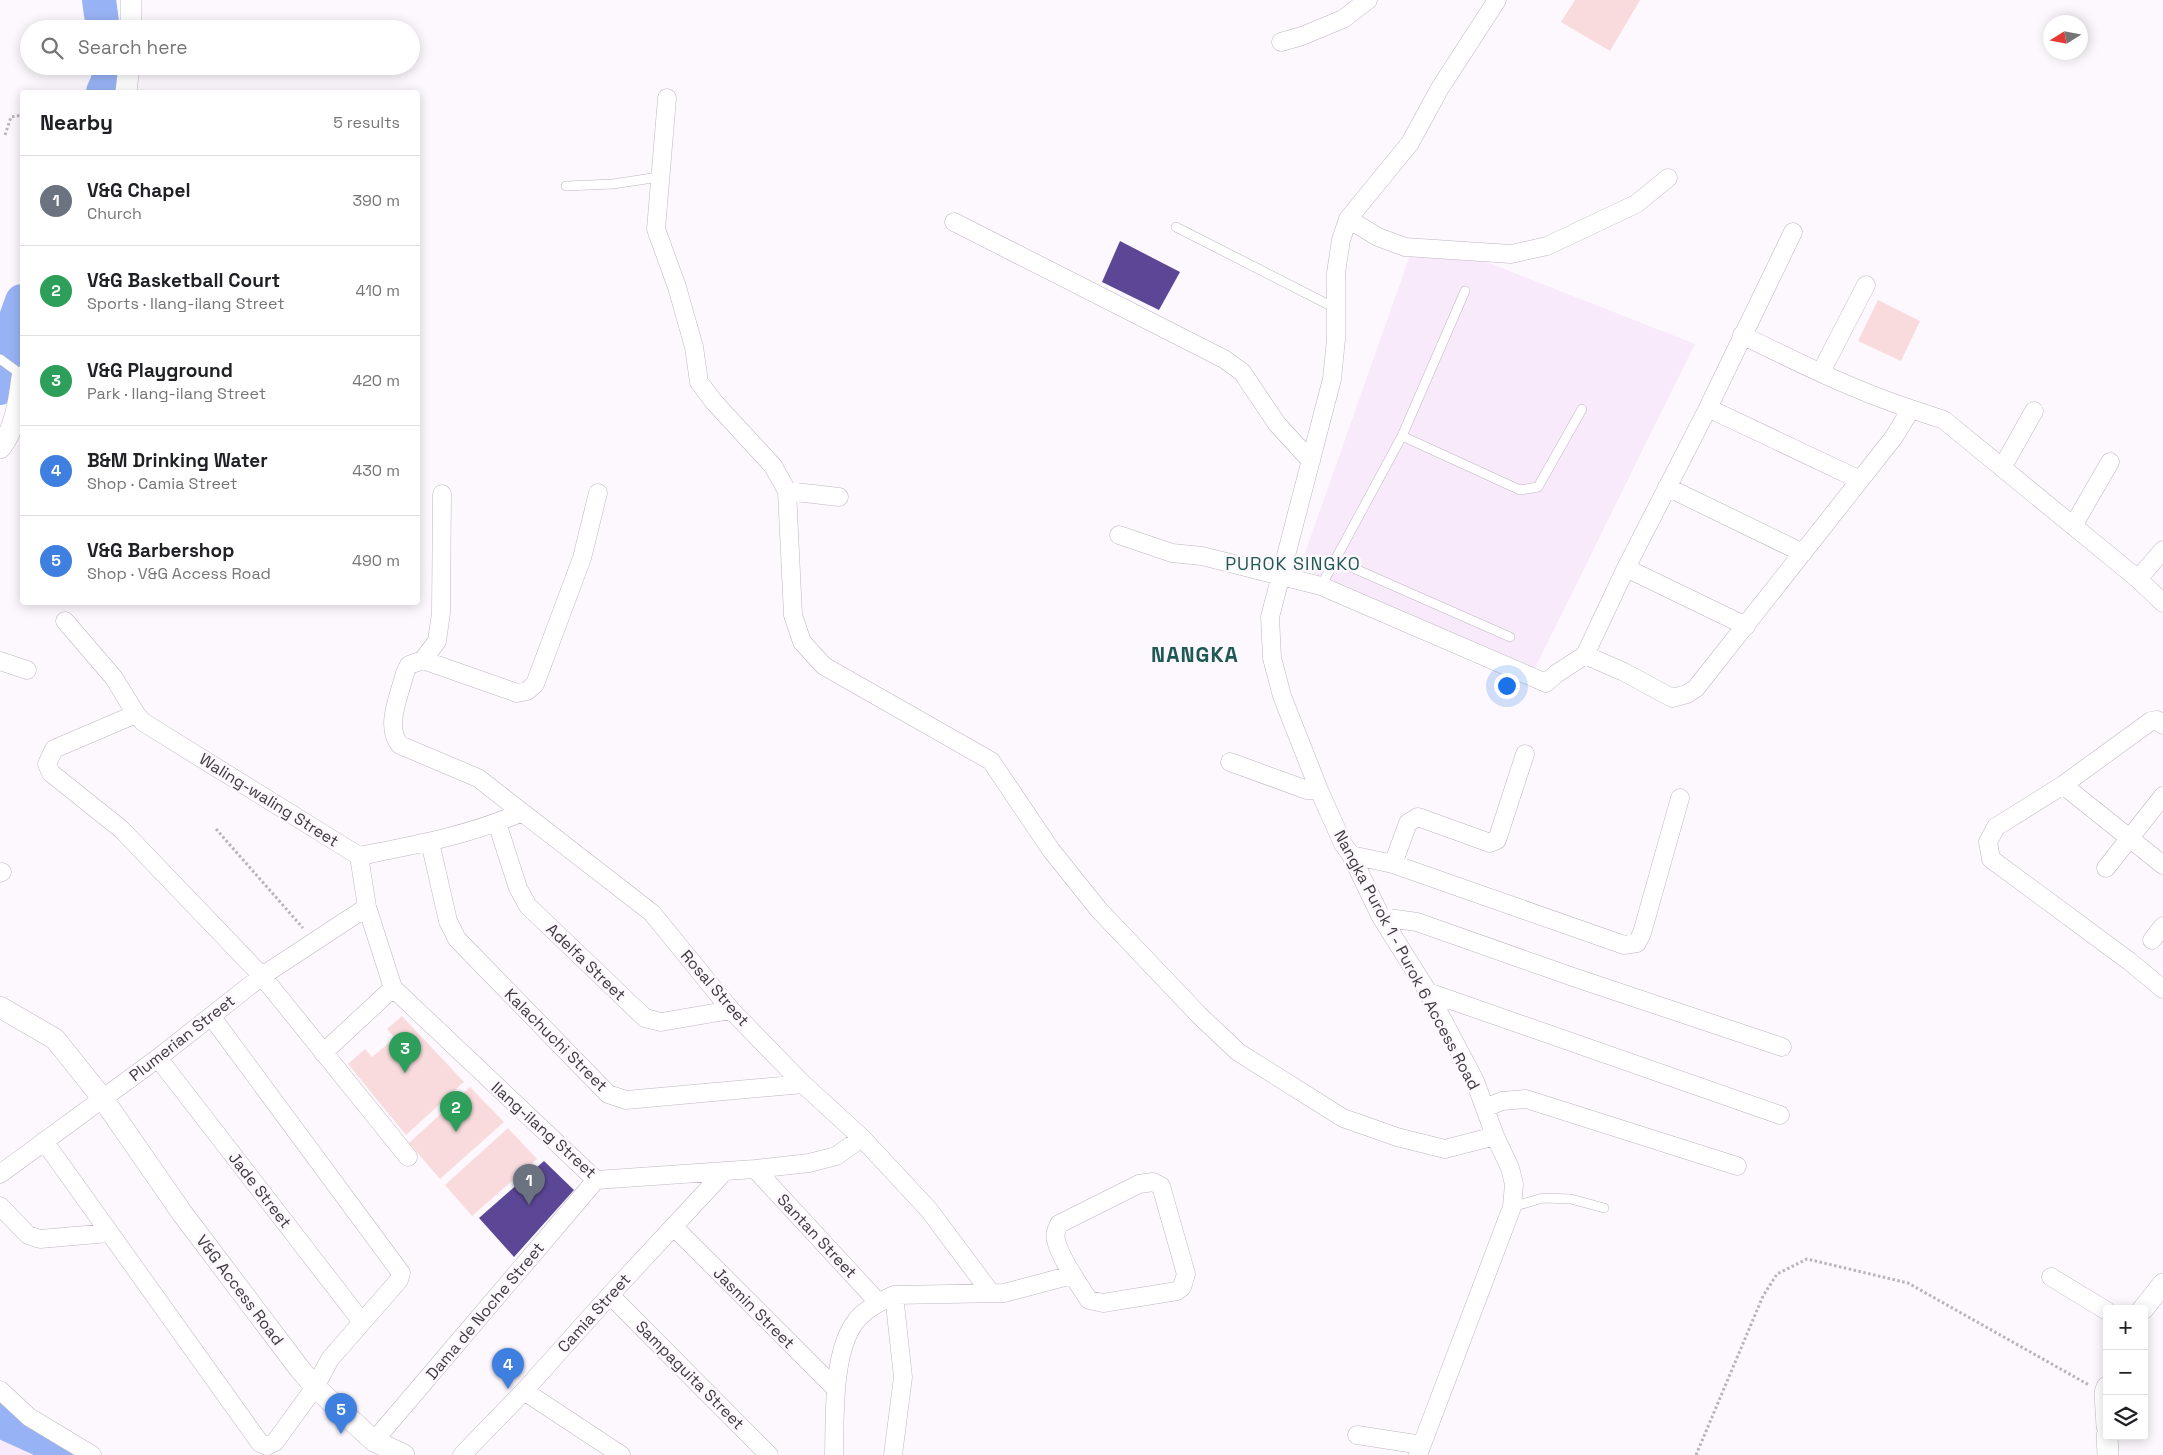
<!DOCTYPE html>
<meta charset="utf-8">
<style>
body{margin:0;font-family:"Space Grotesk",sans-serif;background:#f2f2f2;color:#202124}
.controls{position:absolute;right:15px;bottom:15px;display:grid;overflow:hidden;border-radius:5px;box-shadow:0 2px 12px #0003}
.controls button{width:45px;height:45px;display:grid;place-items:center;padding:0;border:0;border-bottom:1px solid #e0e0e0;background:#fff;color:#202124;font:25px sans-serif}
.compass{position:absolute;left:2043px;top:15px;width:45px;height:45px;border-radius:50%;background:#fff;box-shadow:0 2px 12px #0003;rotate:259deg}
.you{position:absolute;left:1506px;top:685px;width:18px;height:18px;margin:-12px;border:4px solid #fff;border-radius:50%;background:#1a73e8;box-shadow:0 0 0 8px #1a73e833}
.badge{display:grid;place-items:center;width:32px;height:32px;border-radius:50%;background:#428983;color:#fff;font-size:16px;font-weight:700}
.pin{position:absolute;translate:-50% -41px;filter:drop-shadow(0 1px 2px #0008)}
.pin::after{content:'';position:absolute;top:26px;width:18px;height:15px;background:inherit;clip-path:polygon(0 0,100% 0,50% 100%)}
.list{margin:0;padding:0;list-style:none}
h2{display:flex;justify-content:space-between;align-items:center;height:65px;margin:0;padding:0 20px;font-size:21px}
h2 small{font-size:16px;font-weight:400;color:#757577}
.list li{display:grid;grid-template-columns:32px 1fr auto;gap:15px;align-items:center;box-sizing:border-box;height:90px;padding:0 20px;border-top:1px solid #e0e0e0}
.list b{display:block;font-size:19px;white-space:nowrap}
.list p{margin:0;font-size:16px;white-space:nowrap;color:#757577}
.list em{font-size:16px;font-style:normal;color:#757577}
.icon{flex:none;width:28px;height:28px;fill:none;stroke:currentColor;stroke-width:2;stroke-linecap:round;stroke-linejoin:round}
.map{position:relative;flex:none;width:2163px;height:1455px;overflow:hidden}
.search{position:absolute;background:#fff;box-shadow:0 2px 12px #0003;left:20px;top:20px;width:400px;height:55px;display:flex;align-items:center;gap:12px;box-sizing:border-box;padding:0 18px;border-radius:28px;color:#757577;font-size:19px}
.panel{position:absolute;background:#fff;box-shadow:0 2px 12px #0003;left:20px;top:90px;width:400px;height:515px;border-radius:5px}
.map>svg:first-child{display:block}
</style>
<div class="map">
<svg width="2163" height="1455" viewBox="0 0 2163 1455">
<rect width="100%" height="100%" fill="#fdf8fe"/>
<path fill="#f8eafb" d="M1466,254L1695,344L1533,672L1300,567L1410,255Z
M0,1412L46,1455H0Z"/>
<path fill="#f9dbdd" d="M1575,0H1640L1610,51L1561,22Z
M1878,300L1920,321L1901,361L1858,341Z
M402,1016L464,1082L406,1135L348,1064L365,1049L372,1057L395,1038L387,1029Z
M470,1087L504,1122L440,1179L409,1143Z
M508,1128L537,1159L472,1216L445,1185Z"/>
<g fill="none" stroke-linecap="round" stroke-linejoin="round">
<path stroke="#98b3f5" stroke-width="34" d="M99,0L103,29
M103,92L109,78L107,66
M0,388L5,362L4,351L22,301
M0,1413L9,1425L75,1455"/>
</g>
<path fill="#5c4796" d="M1120,241L1180,272L1159,310L1102,282Z
M544,1161L574,1190L514,1257L479,1218Z"/>
<g fill="none" stroke-linecap="round" stroke-linejoin="round">
<g stroke="#beb6c0" stroke-width="10">
<path id="service" d="M566,186L613,184L659,177
M1176,227L1335,308
M0,359L22,375
M1402,436L1520,490L1538,487L1582,409
M1335,560L1510,637
M1321,586L1402,436L1465,291
M1512,1207L1543,1198L1571,1199L1604,1208"/>
</g>
<g stroke="#beb6c0" stroke-width="19">
<path id="minor" d="M1281,42L1302,36L1343,19L1368,0
M667,98L656,229L677,287L694,347L699,382L714,402L773,466L787,491L793,615L802,642L824,666L991,761L1051,850L1099,910L1199,1015L1238,1052L1343,1118L1397,1137L1445,1149L1495,1136
M1348,219L1378,237L1405,247L1511,254L1547,246L1636,204L1668,178
M954,222L1224,359L1242,372L1277,424L1311,461
M1742,335C1797,362 1853,390 1911,409
M1821,372L1866,285
M1708,408L1860,480
M2002,468L2034,411
M1667,487L1803,553
M787,491L839,497
M442,494L441,613L437,641L423,660L409,665L405,673C400,694 384,727 400,745L478,778L652,913L731,1010L803,1084L862,1138L929,1210L991,1293
M2073,526L2110,462
M1119,535L1172,553L1202,556L1321,586L1546,683L1556,674L1585,655L1626,568L1708,408L1793,232
M1626,568L1746,626
M2138,579L2163,550
M65,621L114,678L136,714L143,722L359,856C415,845 471,835 522,812
M1585,655L1624,672L1672,698L1687,694L1696,688L1894,437L1911,409L1944,420L2138,579L2163,603
M423,660L517,693L527,691L535,684L582,558L598,493
M0,661L27,670
M136,714L54,749L47,764L51,773L121,829L262,976L408,1157
M2163,725L2157,720L2151,721L2063,785L1996,827L1988,842L1991,859L2129,961L2163,989
M1230,762L1307,790H1319
M2063,785L2163,865
M497,823L518,888L528,906L645,1018L661,1022L731,1010
M430,842L448,921L457,939L608,1094L626,1100L803,1084
M1351,855L1393,864L1624,945L1637,943L1642,933L1680,798
M359,856L367,907L393,988L596,1180L755,1169L809,1163L836,1156L862,1138
M1393,864L1408,823L1418,817L1490,843L1497,840L1525,754
M2106,868L2163,796
M0,873L2,872
M1381,917L1417,922L1573,977L1782,1047
M2152,940L2163,926
M1428,992L1780,1115
M323,1053L393,988
M158,1058L362,1322
M1485,1108L1502,1101L1526,1099L1737,1166
M44,1141L260,1443L267,1446L275,1442L315,1387L330,1359L399,1280L401,1273L211,1016
M755,1169L878,1302
M0,1174L158,1058L262,976L367,907
M1153,1182L1161,1186L1186,1274L1182,1287L1177,1291L1103,1303L1089,1300C1079,1285 1060,1258 1056,1240C1054,1234 1057,1229 1059,1224L1139,1184Z
M0,1206L28,1235L40,1239L109,1233
M674,1227L835,1388
M2051,1277L2107,1311
M610,1295L769,1455
M0,1390L29,1417L92,1455
M524,1391L621,1455
M1357,1435L1422,1445
M374,1441L596,1180
M462,1455L524,1391L610,1295L725,1171
M834,1455C835,1418 832,1351 856,1321C865,1309 881,1301 894,1295L1004,1293L1072,1275
M893,1455L903,1377L894,1295
M1418,1455L1512,1207L1514,1184L1510,1168L1495,1136L1475,1081L1428,992L1381,917L1351,855L1343,844L1319,790L1282,696L1272,658L1270,617L1332,379L1336,339V273L1341,240L1348,219L1410,143L1440,88L1497,0"/>
</g>
<g stroke="#beb6c0" stroke-width="22">
<path id="tertiary" d="M131,29V0
M126,92L129,66
M0,448C15,430 19,401 22,377
M0,1007L55,1039L103,1099L182,1213L299,1368L315,1387L374,1441L404,1455
M2143,1309L2163,1284
M2107,1387L2105,1393L2107,1426
M2107,1436L2108,1455"/>
</g>
<path stroke="#b8b4b9" stroke-width="3" stroke-dasharray="2.5 2.5" stroke-linecap="butt" d="M5,135L11,117L22,115
M216,829L303,928
M1696,1455L1763,1296L1777,1274L1807,1259L1908,1283L2089,1385"/>
<use href="#service" stroke="#fff" stroke-width="9"/>
<use href="#minor" stroke="#fff" stroke-width="18"/>
<use href="#tertiary" stroke="#fff" stroke-width="21"/>
</g>
<g text-anchor="middle" dominant-baseline="central" stroke-width="5" stroke-linejoin="round" paint-order="stroke">
<g font-size="16" fill="#3d3a3e" stroke="#fdf8fe">
<text transform="translate(269 800) rotate(32)">Waling-waling Street</text>
<text transform="translate(1407 960) rotate(62)">Nangka Purok 1 - Purok 6 Access Road</text>
<text transform="translate(586 962) rotate(44)">Adelfa Street</text>
<text transform="translate(715 988) rotate(49)">Rosal Street</text>
<text transform="translate(182 1038) rotate(-38)">Plumerian Street</text>
<text transform="translate(556 1040) rotate(45)">Kalachuchi Street</text>
<text transform="translate(544 1130) rotate(42)">Ilang-ilang Street</text>
<text transform="translate(260 1190) rotate(52)">Jade Street</text>
<text transform="translate(817 1236) rotate(47)">Santan Street</text>
<text transform="translate(240 1290) rotate(53)">V&amp;G Access Road</text>
<text transform="translate(754 1308) rotate(45)">Jasmin Street</text>
<text transform="translate(485 1311) rotate(-50)">Dama de Noche Street</text>
<text transform="translate(594 1313) rotate(-48)">Camia Street</text>
<text transform="translate(690 1375) rotate(45)">Sampaguita Street</text>
</g>
<g font-size="18" letter-spacing="1" fill="#1f5954" stroke="#fdf8fe">
<text x="1293" y="563">PUROK SINGKO</text>
</g>
<g font-size="21" font-weight="bold" letter-spacing="1" fill="#1f5954" stroke="#fdf8fe">
<text x="1195" y="654">NANGKA</text>
</g>
</g>
</svg>
<div class="controls">
<button>+</button>
<button>−</button>
<button><svg class="icon" aria-label="layers" viewBox="0 0 24 24"><path d="M12 4l9 5-9 5-9-5zM3 14l9 5 9-5"/></svg></button>
</div>
<svg class="compass" viewBox="-18 -18 36 36"><path d="M0-13l5 13h-10z" fill="#e53935"/><path d="M0 13l5-13h-10z" fill="#757577"/></svg>
<div class="you"></div>
<div class="pin badge" style="left:529px;top:1205px;background:#6b7280">1</div>
<div class="pin badge" style="left:456px;top:1132px;background:#2e9e5b">2</div>
<div class="pin badge" style="left:405px;top:1073px;background:#2e9e5b">3</div>
<div class="pin badge" style="left:508px;top:1389px;background:#3f7fe0">4</div>
<div class="pin badge" style="left:341px;top:1434px;background:#3f7fe0">5</div>
<div class="search"><svg class="icon" aria-label="search" viewBox="0 0 24 24"><circle cx="10" cy="10" r="6"/><path d="M15 15l6 6"/></svg>Search here</div>
<section class="panel">
<h2>Nearby<small>5 results</small></h2>
<ul class="list">
<li><span class="badge" style="background:#6b7280">1</span><div><b>V&amp;G Chapel</b><p>Church</p></div><em>390 m</em></li>
<li><span class="badge" style="background:#2e9e5b">2</span><div><b>V&amp;G Basketball Court</b><p>Sports · Ilang-ilang Street</p></div><em>410 m</em></li>
<li><span class="badge" style="background:#2e9e5b">3</span><div><b>V&amp;G Playground</b><p>Park · Ilang-ilang Street</p></div><em>420 m</em></li>
<li><span class="badge" style="background:#3f7fe0">4</span><div><b>B&amp;M Drinking Water</b><p>Shop · Camia Street</p></div><em>430 m</em></li>
<li><span class="badge" style="background:#3f7fe0">5</span><div><b>V&amp;G Barbershop</b><p>Shop · V&amp;G Access Road</p></div><em>490 m</em></li>
</ul>
</section>
</div>
